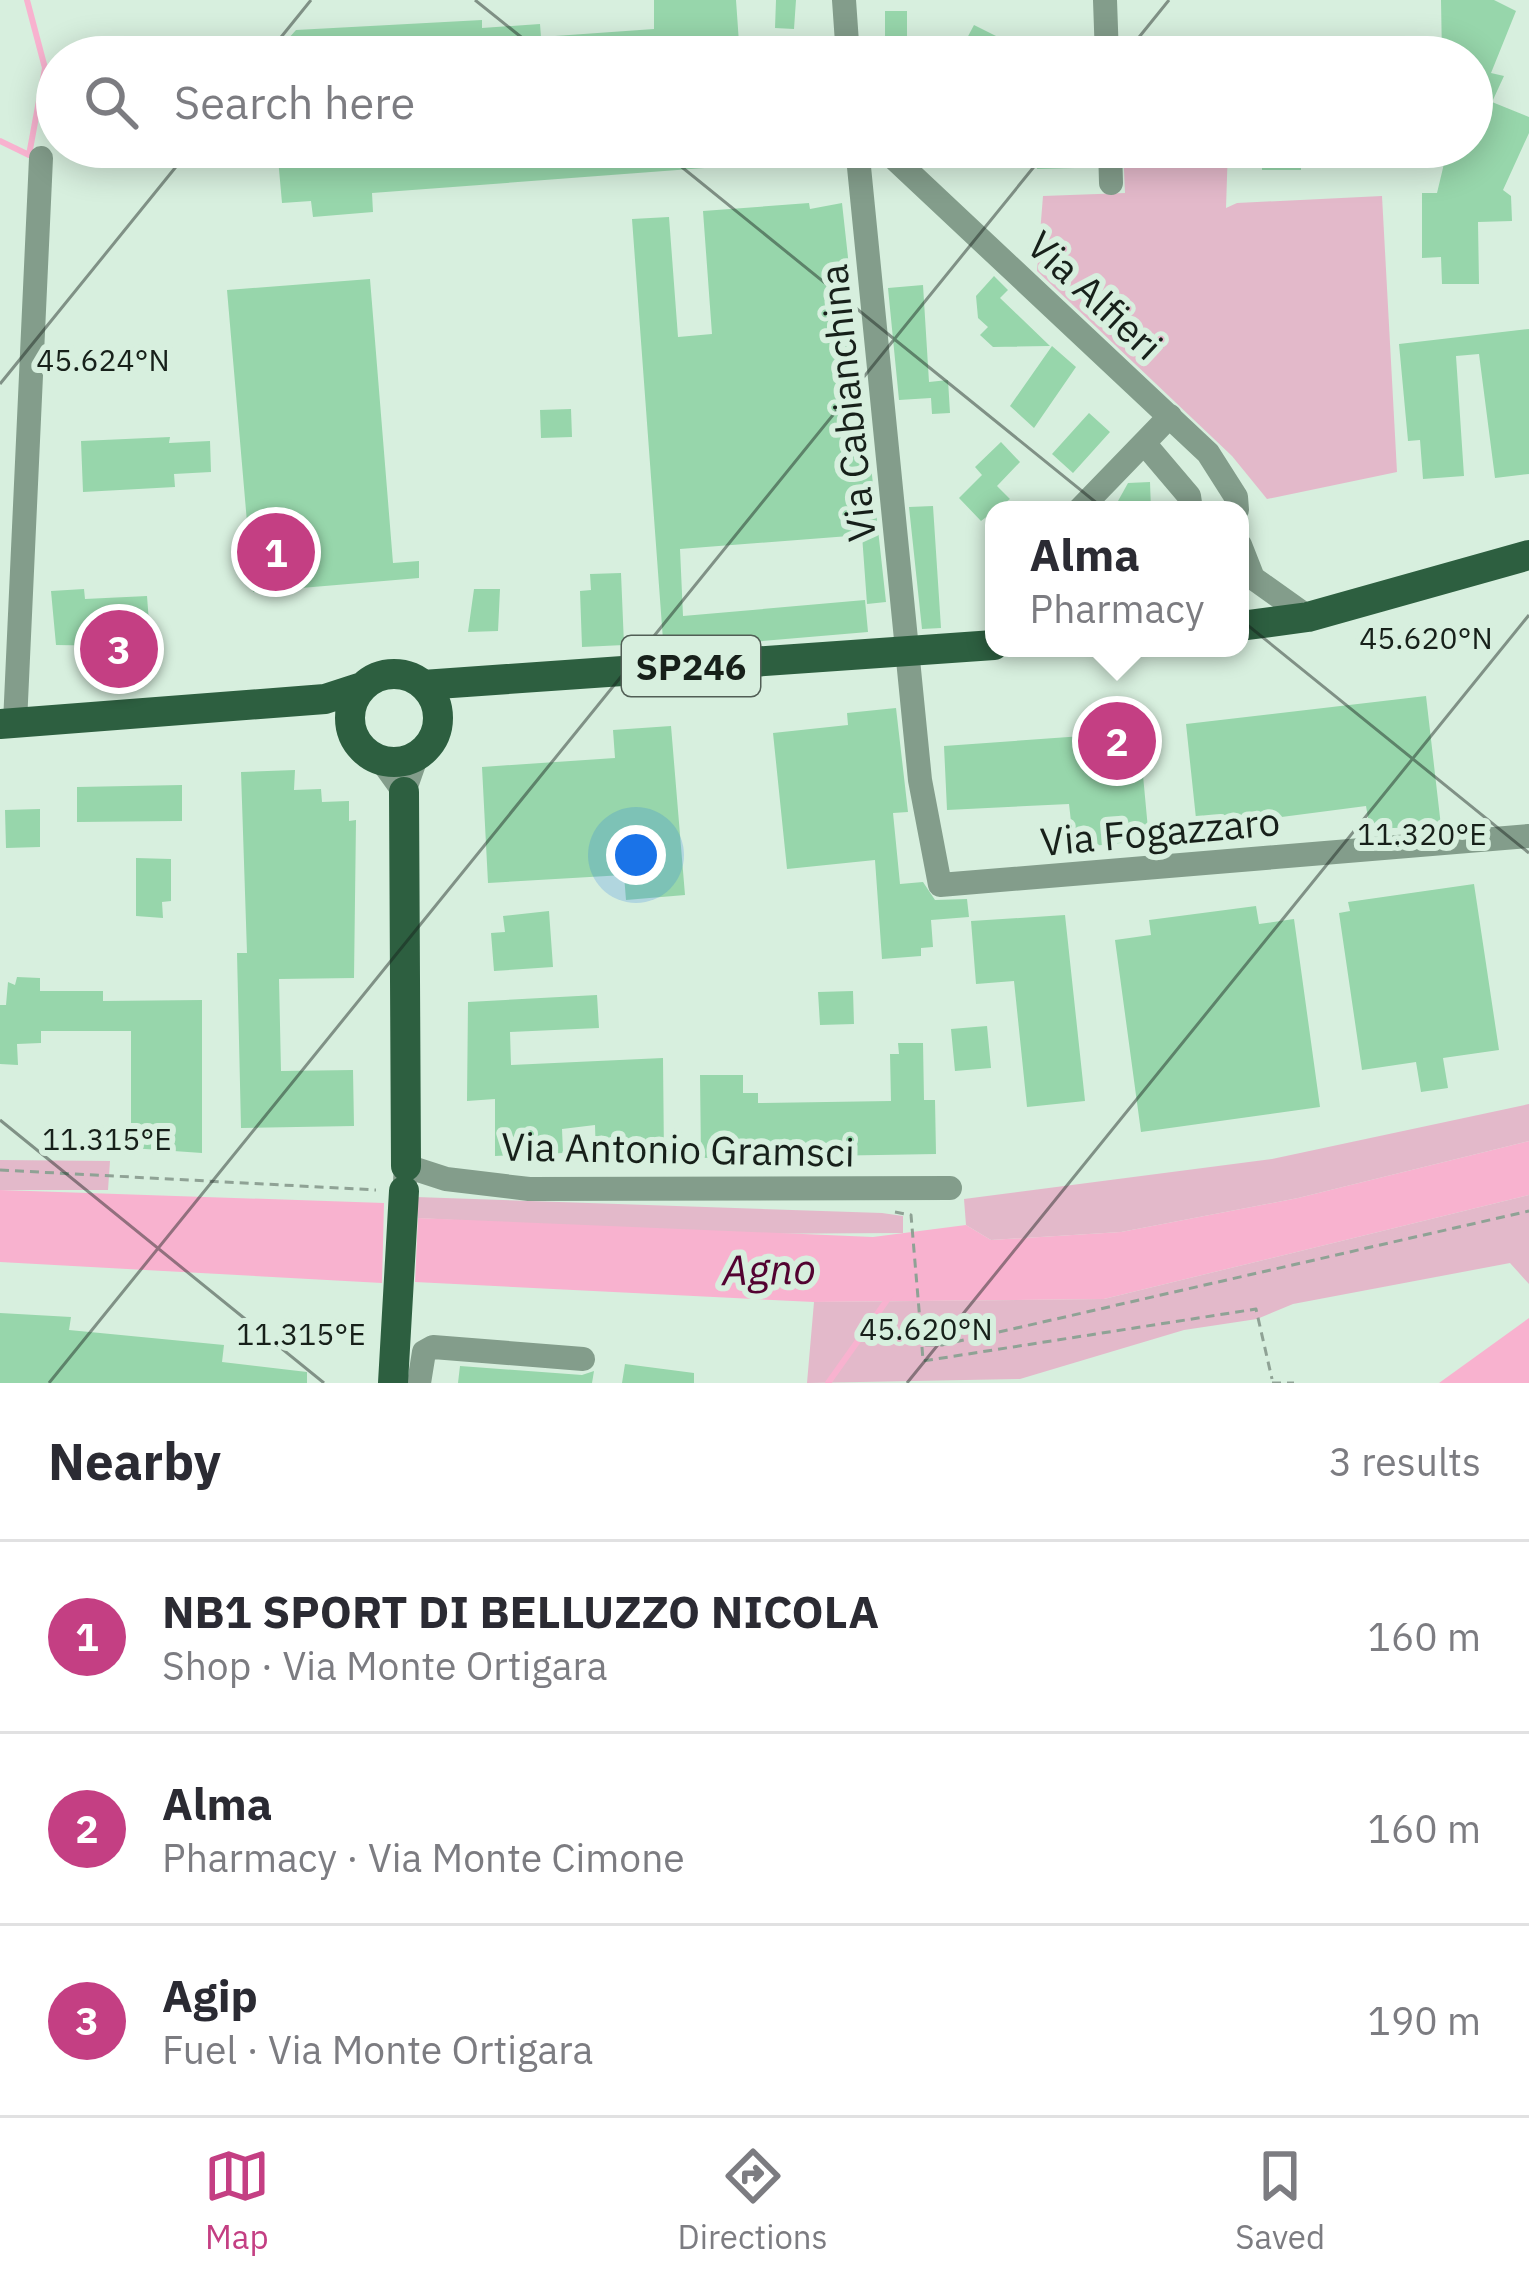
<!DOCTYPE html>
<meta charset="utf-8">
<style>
body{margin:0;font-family:"IBM Plex Sans",sans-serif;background:#f7f7f7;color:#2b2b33}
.you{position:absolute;left:636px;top:855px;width:42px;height:42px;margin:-30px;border:9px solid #fff;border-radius:50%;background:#1a73e8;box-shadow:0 0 0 18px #1a73e833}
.badge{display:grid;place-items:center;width:78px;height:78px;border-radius:50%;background:#c43f83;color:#fff;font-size:39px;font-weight:700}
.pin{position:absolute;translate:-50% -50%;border:6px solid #fff;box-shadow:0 3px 12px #0006}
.popup{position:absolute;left:985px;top:501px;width:264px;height:156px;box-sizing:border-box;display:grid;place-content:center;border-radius:24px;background:#fff;filter:drop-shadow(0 3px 9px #0005);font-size:39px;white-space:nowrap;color:#7c7c81}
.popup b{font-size:45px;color:#2b2b33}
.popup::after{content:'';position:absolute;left:50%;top:100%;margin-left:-24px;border:24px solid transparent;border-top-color:#fff}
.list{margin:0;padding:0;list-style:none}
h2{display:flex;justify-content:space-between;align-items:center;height:156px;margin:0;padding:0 48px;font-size:51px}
h2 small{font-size:39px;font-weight:400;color:#7c7c81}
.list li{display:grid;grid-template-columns:78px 1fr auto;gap:36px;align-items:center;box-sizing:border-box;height:192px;padding:0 48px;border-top:3px solid #e1e1e2}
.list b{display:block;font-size:45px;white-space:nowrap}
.list p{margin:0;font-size:39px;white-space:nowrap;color:#7c7c81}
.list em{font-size:39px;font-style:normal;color:#7c7c81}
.icon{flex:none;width:66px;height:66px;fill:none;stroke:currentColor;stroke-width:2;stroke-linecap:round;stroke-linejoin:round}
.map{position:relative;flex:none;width:1529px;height:1383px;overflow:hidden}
.search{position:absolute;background:#fff;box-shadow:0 6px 30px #0003;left:36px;right:36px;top:36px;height:132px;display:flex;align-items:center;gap:30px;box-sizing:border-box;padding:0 42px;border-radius:66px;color:#7c7c81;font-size:45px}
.sheet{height:732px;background:#fff}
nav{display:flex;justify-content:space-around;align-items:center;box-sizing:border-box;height:168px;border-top:3px solid #e1e1e2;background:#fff;font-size:33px;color:#7c7c81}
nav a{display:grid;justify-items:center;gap:6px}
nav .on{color:#c43f83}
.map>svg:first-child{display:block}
</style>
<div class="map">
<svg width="1529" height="1383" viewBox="0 0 1529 1383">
<rect width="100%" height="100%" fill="#d7efde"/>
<path fill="#e3b9ca" d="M1123,147H1228L1226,208L1237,203L1382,196L1397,472L1267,499L1232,456L1037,271L1043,196L1125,193Z
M1529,1104V1141L1298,1198L1121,1232L991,1240L966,1225L964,1199L1272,1159Z
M0,1160L110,1161L108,1190H0Z
M1529,1195V1284L1510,1263L1293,1304L1257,1319L1184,1330L1020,1379L807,1383L814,1302L1104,1299Z
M416,1197L882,1213L903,1216V1233L707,1234L418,1218Z"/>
<path fill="#f8b2cf" d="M1529,1141V1195L1104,1299L814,1302L415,1282L418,1218L873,1237L966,1225L991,1240L1121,1232L1298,1198Z
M0,1190L384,1203L382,1283L0,1262Z
M1529,1318V1383H1439Z"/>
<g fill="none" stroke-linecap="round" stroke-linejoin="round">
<path stroke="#f8b2cf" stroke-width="6" d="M0,141L29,155L45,68L27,0
M828,1383L892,1293"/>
</g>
<path fill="#97d6ab" d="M654,0H736L740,57H272L296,30L482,20V28L540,24L541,37L654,29Z
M776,0H796L794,29L775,28Z
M1441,0H1494L1516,11L1491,73L1504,76L1492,102L1529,117V133L1503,190L1511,196L1512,221L1478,222L1479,284H1442L1441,257L1422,258V193H1437L1448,147H1472V57H1442Z
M885,11H907V57H885Z
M974,25L1002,39L993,57H957Z
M277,147H824L825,159L372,193L373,212L313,217L311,201L282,203Z
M1036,147H1074L1075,168L1037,169Z
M1262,147H1301V170H1262Z
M809,203L810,209L842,203L886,602L867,604L862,535L680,549L683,616L865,600L868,632L704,646L703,640H663L632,219L669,217L678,337L712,334L703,211Z
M994,276L1008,290L1000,298L1050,346L993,347L980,335L988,327L978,318L976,296Z
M370,279L393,563L419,561V578L253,592L227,290Z
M923,285L929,382L948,380L950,413L932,414L931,398L899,400L888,288Z
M1529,329V474L1495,478L1479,354L1456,356L1464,476L1423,479L1420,440L1408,441L1399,344Z
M1052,346L1076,367L1034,428L1010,406Z
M571,409L572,437L541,438L540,410Z
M1089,413L1110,432L1073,473L1052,454Z
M170,437L169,443L210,441L211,472L174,474L175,487L83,492L81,441Z
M1001,442L1020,462L997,486L1010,499L981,521L959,498L982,475L975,467Z
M1150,482L1151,510H1113L1128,483Z
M933,506L941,628L922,629L909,507Z
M621,573L624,645L582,647L580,591L591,590L590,574Z
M84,589L85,599L147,596L153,675L122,676L118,646L56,645L51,591Z
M474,589H500L498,631L468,632Z
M1426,696L1441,826L1370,829L1366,806L1197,828L1186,724Z
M896,708L908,812L893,813L900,884L923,882L935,900L967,899L969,917L931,920L933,947L921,948V956L882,959L875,860L787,869L773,733L848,725L847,713Z
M671,726L685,895L626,900L624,875L488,883L482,767L615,758L613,730Z
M1139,732L1149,840L1074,848L1069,804L947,810L944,746Z
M295,770L294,790L321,789L322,802L349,801V821L356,820L354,978L279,979L281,1071L353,1070L354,1126L241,1128L237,953H247L241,772Z
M182,785V821L77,822V787Z
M40,809V847L6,848L5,810Z
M136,858L171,859V901L162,902L163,918L136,916Z
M1474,884L1499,1050L1443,1058L1448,1088L1421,1092L1416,1062L1362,1070L1339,913L1350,911L1348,902Z
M1256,906L1259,924L1294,919L1320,1107L1141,1132L1115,940L1151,935L1149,920Z
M549,911L553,967L494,971L491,933L505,932L503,916Z
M1065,915L1085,1101L1027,1107L1014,981L976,984L971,921Z
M17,977L40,978V991H103V1001L202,1000V1153L131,1148V1031H41V1043L17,1044L18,1065L0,1064V1005H6L8,982L15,985Z
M853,991L854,1024L820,1025L818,992Z
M597,995L599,1028L510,1032L511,1065L663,1058L664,1158L596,1159L595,1125L562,1129L563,1153L495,1156V1099L467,1101L468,1002Z
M987,1026L991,1068L955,1071L951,1029Z
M898,1043H923L924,1100H935L936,1154L701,1158L700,1075H743V1093H758V1103L891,1101L890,1054H899Z
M0,1313L71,1317L69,1330L224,1345L222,1362L307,1372V1383H0Z
M625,1364L694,1373V1383H622Z
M460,1366L582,1375L594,1371L592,1383H458Z"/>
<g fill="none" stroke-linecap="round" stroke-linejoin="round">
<path stroke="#8fa295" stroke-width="3" stroke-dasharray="9 6" stroke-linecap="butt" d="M0,1170L376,1190
M895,1212L911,1215L922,1345H942L1529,1211
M922,1347L923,1361L1256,1309L1272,1379
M1272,1383H1294"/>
<path stroke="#839d8b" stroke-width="24" d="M844,0L848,57
M1105,0L1107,57
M857,147L920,780L940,885L1529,836
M882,147L1208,453L1236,497L1237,510
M1110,147L1111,183
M1144,443L1189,496L1191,510
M1079,510L1170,416
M1240,545L1253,578L1308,617
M15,723L41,158
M381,760L404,792
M404,792L417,755
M405,1181L406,1166L446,1179L529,1189L950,1188
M419,1383L424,1352L433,1347L583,1359"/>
<path stroke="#2d5f40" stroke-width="30" d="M1240,626L1308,617L1529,555
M350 718a44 44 0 1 1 88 0a44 44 0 1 1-88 0Z
M423,685L994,645
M0,724L325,699L362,687
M404,792L406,1166
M393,1383L404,1191"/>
</g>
<path fill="none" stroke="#17201a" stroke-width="3" stroke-opacity="0.45" d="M475,0L546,57M265,57L311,0M1123,57L1169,0M657,147L1529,853M0,384L192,147M0,1120L324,1383M49,1383L1050,147M907,1383L1529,615"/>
<g text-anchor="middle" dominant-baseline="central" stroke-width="12" stroke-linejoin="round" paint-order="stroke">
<rect fill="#d7efde" stroke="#515e55" stroke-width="3" x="622" y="636" width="138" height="60" rx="9"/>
<g font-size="36" font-weight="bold" fill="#17201a">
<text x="691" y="666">SP246</text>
</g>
<g font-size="39" fill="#17201a" stroke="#d7efde">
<text transform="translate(1095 295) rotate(43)">Via Alfieri</text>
<text transform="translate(847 403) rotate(-96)">Via Cabianchina</text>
<text transform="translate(1160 831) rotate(-5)">Via Fogazzaro</text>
<text transform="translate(678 1149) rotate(1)">Via Antonio Gramsci</text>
</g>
<g font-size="42" font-style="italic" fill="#530231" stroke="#d7efde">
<text transform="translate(769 1269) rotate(-1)">Agno</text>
</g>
</g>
<g font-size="30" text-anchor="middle" fill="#17201a" stroke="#d7efde" stroke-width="12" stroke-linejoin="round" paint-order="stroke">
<text x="103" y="371">45.624°N</text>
<text x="1426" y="649">45.620°N</text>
<text x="1422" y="845">11.320°E</text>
<text x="107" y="1150">11.315°E</text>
<text x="926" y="1340">45.620°N</text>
<text x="301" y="1345">11.315°E</text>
</g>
</svg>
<div class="you"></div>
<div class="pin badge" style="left:276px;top:552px">1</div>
<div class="pin badge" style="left:1117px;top:741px">2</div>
<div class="popup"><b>Alma</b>Pharmacy</div>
<div class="pin badge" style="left:119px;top:649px">3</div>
<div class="search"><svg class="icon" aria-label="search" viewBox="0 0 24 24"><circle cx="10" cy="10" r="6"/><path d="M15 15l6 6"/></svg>Search here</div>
</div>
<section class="sheet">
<h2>Nearby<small>3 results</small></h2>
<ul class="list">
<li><span class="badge">1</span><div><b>NB1 SPORT DI BELLUZZO NICOLA</b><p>Shop · Via Monte Ortigara</p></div><em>160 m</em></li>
<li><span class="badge">2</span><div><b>Alma</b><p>Pharmacy · Via Monte Cimone</p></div><em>160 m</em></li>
<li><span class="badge">3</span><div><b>Agip</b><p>Fuel · Via Monte Ortigara</p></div><em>190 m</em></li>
</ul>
</section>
<nav>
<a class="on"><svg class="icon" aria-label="map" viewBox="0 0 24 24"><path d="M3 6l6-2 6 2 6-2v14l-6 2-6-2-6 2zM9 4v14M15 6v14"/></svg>Map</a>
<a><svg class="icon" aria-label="directions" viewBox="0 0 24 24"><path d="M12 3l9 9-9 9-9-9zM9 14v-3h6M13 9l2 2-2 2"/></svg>Directions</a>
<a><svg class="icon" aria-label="saved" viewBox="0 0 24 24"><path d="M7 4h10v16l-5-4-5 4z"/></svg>Saved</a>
</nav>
